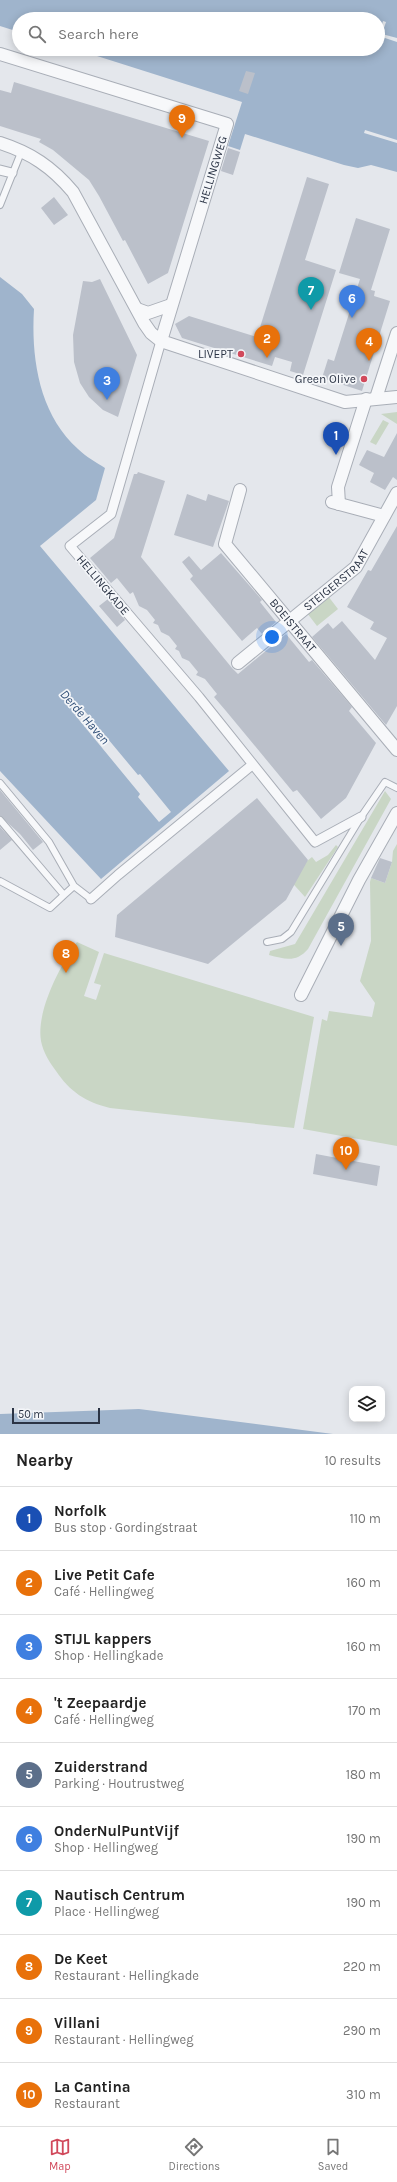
<!DOCTYPE html>
<meta charset="utf-8">
<style>
body{margin:0;font-family:Karla,sans-serif;background:#f6f6f6;color:#222}
.controls{position:absolute;right:12px;bottom:12px;display:grid;overflow:hidden;border-radius:8px;box-shadow:0 2px 10px #0003}
.controls button{width:36px;height:36px;display:grid;place-items:center;padding:0;border:0;border-bottom:1px solid #e0e0e0;background:#fff;color:#222;font:20px sans-serif}
.scale{position:absolute;left:12px;bottom:10px;width:88px;box-sizing:border-box;padding-left:4px;border:2px solid #2b3445;border-top:0;font-size:11px;line-height:14px;white-space:nowrap;color:#2b3445;-webkit-text-stroke:3px #f4f6f9;paint-order:stroke}
.you{position:absolute;left:272px;top:637px;width:14px;height:14px;margin:-10px;border:3px solid #fff;border-radius:50%;background:#1a73e8;box-shadow:0 0 0 6px #1a73e833}
.badge{display:grid;place-items:center;width:26px;height:26px;border-radius:50%;background:#d1495b;color:#fff;font-size:13px;font-weight:700}
.pin{position:absolute;translate:-50% -33px;filter:drop-shadow(0 1px 2px #0008)}
.pin::after{content:'';position:absolute;top:21px;width:14px;height:12px;background:inherit;clip-path:polygon(0 0,100% 0,50% 100%)}
.list{margin:0;padding:0;list-style:none}
h2{display:flex;justify-content:space-between;align-items:center;height:52px;margin:0;padding:0 16px;font-size:17px}
h2 small{font-size:13px;font-weight:400;color:#767676}
.list li{display:grid;grid-template-columns:26px 1fr auto;gap:12px;align-items:center;box-sizing:border-box;height:64px;padding:0 16px;border-top:1px solid #e0e0e0}
.list b{display:block;font-size:15px;white-space:nowrap}
.list p{margin:0;font-size:13px;white-space:nowrap;color:#767676}
.list em{font-size:13px;font-style:normal;color:#767676}
.icon{flex:none;width:22px;height:22px;fill:none;stroke:currentColor;stroke-width:2;stroke-linecap:round;stroke-linejoin:round}
.map{position:relative;flex:none;width:397px;height:1434px;overflow:hidden}
.search{position:absolute;background:#fff;box-shadow:0 2px 10px #0003;left:12px;right:12px;top:12px;height:44px;display:flex;align-items:center;gap:10px;box-sizing:border-box;padding:0 14px;border-radius:22px;color:#767676;font-size:15px}
.sheet{height:692px;background:#fff}
nav{display:flex;justify-content:space-around;align-items:center;box-sizing:border-box;height:56px;border-top:1px solid #e0e0e0;background:#fff;font-size:11px;color:#767676}
nav a{display:grid;justify-items:center;gap:2px}
nav .on{color:#d1495b}
.map>svg:first-child{display:block}
</style>
<div class="map">
<svg width="397" height="1434" viewBox="0 0 397 1434">
<rect width="100%" height="100%" fill="#e4e7ec"/>
<path fill="#c9d6c5" d="M397,412V424L381,414Z
M383,420L389,423L376,445L370,442Z
M328,596L338,609L317,626L307,613Z
M385,791L391,799L308,949C296,963 285,959 269,955L270,951L295,944Z
M397,844V1146L303,1129L322,1019L327,1021L329,1011L372,1017L375,1003L360,981L371,941L370,882L371,878L385,883L392,862L393,851Z
M336,845L338,847L305,897L287,877L312,857L316,862L328,855Z
M77,942L99,952L84,996L96,1000L101,985L94,983L104,953L314,1017L294,1128L110,1108C86,1102 70,1092 56,1071C50,1063 43,1052 41,1041C36,1011 60,966 77,942Z"/>
<path fill="#9fb4cc" d="M0,0H397V172L371,165L358,168L344,165L245,134L240,150L228,146L242,102L75,49H378V19H19V32L0,26Z
M0,277L22,294L34,309C31,358 39,414 78,449C86,457 96,462 105,468L96,500L40,546L229,771L101,879L0,771Z
M139,1409L333,1434H0V1414Z"/>
<path fill="#e4e7ec" d="M383,21L386,22L382,34L397,38V42L382,37L378,48V37Z
M365,130L397,140V143L364,133Z
M83,709L138,775L140,774L171,812L159,822L138,797L140,794L75,715Z"/>
<path fill="#bbc0ca" d="M246,71L255,73L248,94L239,91Z
M14,82L209,141L168,273L148,284L125,240L123,241L99,196L89,180L53,150L39,142L41,139L0,126V90L11,93Z
M228,148L240,152L233,175L221,171Z
M307,177L329,184L305,260L336,270L303,375L290,371L292,362L275,357L272,366L182,338L175,324L189,316L257,337Z
M54,197L68,215L54,225L41,208Z
M356,218L390,229L371,290L375,291L374,296L390,301L362,391L322,378L328,359L334,361L360,279L339,273Z
M100,279L137,355L118,417L103,410L89,397L80,383L74,362L73,335L83,281L92,282Z
M397,433V480L393,477L385,490L370,482L374,473L359,465L367,450L384,457Z
M138,472L165,481L141,557L232,668L238,674L286,634L309,662L312,660L352,707L349,711L376,743L346,798L321,819L297,790L293,792L226,711L214,697L217,694L205,679L196,675L198,672L189,661L182,658L179,651L175,649L177,646L169,636L161,632L158,625L153,623L155,620L147,610L139,606L133,592L130,594L117,578L111,583L90,558L114,538L134,474H137Z
M187,494L206,501L208,494L229,501L213,547L174,535Z
M397,526V706L386,725L312,637L328,623L333,629L342,621L375,660L387,638L370,629L374,622L347,607L368,570L371,571Z
M221,553L262,600L260,602L276,622L262,634L257,628L242,641L190,579L193,576L182,562L189,556L201,570Z
M108,599L125,620L117,627L99,606Z
M0,790L43,842L33,850L20,834L0,816Z
M257,798L308,860L286,900L208,964L115,937L117,915Z
M0,827L12,840L0,850Z
M380,858L392,862L385,883L371,878Z
M316,1154L380,1166L377,1186L313,1174Z"/>
<g fill="none" stroke-linecap="round" stroke-linejoin="round">
<g stroke="#a9aeb7" stroke-width="8">
<path id="service" d="M0,205L22,150
M0,783L49,842L74,886
M0,820L64,895L74,886L91,899
M0,881L50,908L64,895
M267,942L282,939L291,932L361,817L385,782L397,788"/>
</g>
<g stroke="#a9aeb7" stroke-width="11">
<path id="pedestrian" d="M0,170L12,173
M161,341L111,514L70,546L199,697L315,842L361,817
M91,899L118,875L252,765"/>
</g>
<g stroke="#a9aeb7" stroke-width="14">
<g id="minor">
<path d="M0,54L227,124L161,341L151,333L144,323L73,192C52,167 31,153 0,143"/>
<path d="M137,309L148,313L171,305"/>
<path d="M161,341L345,402L397,397"/>
<path d="M376,398L397,333"/>
<path id="s1" d="M240,490L225,544L397,750"/>
<path d="M332,502L384,516"/>
<path d="M339,504L338,487L366,399"/>
<path id="s2" d="M238,663L356,567L397,493"/>
<path d="M301,995L359,880L397,813"/>
</g>
</g>
<use href="#service" stroke="#f7f8fa" stroke-width="6"/>
<use href="#pedestrian" stroke="#f7f8fa" stroke-width="9"/>
<use href="#minor" stroke="#f7f8fa" stroke-width="12"/>
</g>
<g fill="#d1495b" stroke="#f4f6f9" stroke-width="1.5">
<circle cx="241" cy="354" r="4"/>
<circle cx="364" cy="379" r="4"/>
</g>
<g text-anchor="middle" dominant-baseline="central" stroke-width="3.5" stroke-linejoin="round" paint-order="stroke">
<g font-size="12" fill="#2b3445" stroke="#f4f6f9">
<text transform="translate(213 170) rotate(-73)">HELLINGWEG</text>
<text stroke="none"><textPath href="#s2" startOffset="129">STEIGERSTRAAT</textPath></text>
<text transform="translate(103 585) rotate(50)">HELLINGKADE</text>
<text stroke="none"><textPath href="#s1" startOffset="162">BOEISTRAAT</textPath></text>
</g>
<g font-size="12" fill="#2b3445" stroke="#f4f6f9" text-anchor="end">
<text x="233" y="354">LIVEPT</text>
<text x="356" y="379">Green Olive</text>
</g>
<g font-size="13" font-style="italic" fill="#34527a" stroke="#f4f6f9">
<text transform="translate(85 717) rotate(49)">Derde Haven</text>
</g>
</g>
</svg>
<div class="controls">
<button><svg class="icon" aria-label="layers" viewBox="0 0 24 24"><path d="M12 4l9 5-9 5-9-5zM3 14l9 5 9-5"/></svg></button>
</div>
<div class="scale">50 m</div>
<div class="you"></div>
<div class="pin badge" style="left:336px;top:455px;background:#1a4fb4">1</div>
<div class="pin badge" style="left:267px;top:358px;background:#e8710a">2</div>
<div class="pin badge" style="left:107px;top:400px;background:#3f7fe0">3</div>
<div class="pin badge" style="left:369px;top:361px;background:#e8710a">4</div>
<div class="pin badge" style="left:341px;top:946px;background:#5c6f8a">5</div>
<div class="pin badge" style="left:352px;top:318px;background:#3f7fe0">6</div>
<div class="pin badge" style="left:311px;top:310px;background:#0f9aa8">7</div>
<div class="pin badge" style="left:66px;top:973px;background:#e8710a">8</div>
<div class="pin badge" style="left:182px;top:138px;background:#e8710a">9</div>
<div class="pin badge" style="left:346px;top:1170px;background:#e8710a">10</div>
<div class="search"><svg class="icon" aria-label="search" viewBox="0 0 24 24"><circle cx="10" cy="10" r="6"/><path d="M15 15l6 6"/></svg>Search here</div>
</div>
<section class="sheet">
<h2>Nearby<small>10 results</small></h2>
<ul class="list">
<li><span class="badge" style="background:#1a4fb4">1</span><div><b>Norfolk</b><p>Bus stop · Gordingstraat</p></div><em>110 m</em></li>
<li><span class="badge" style="background:#e8710a">2</span><div><b>Live Petit Cafe</b><p>Café · Hellingweg</p></div><em>160 m</em></li>
<li><span class="badge" style="background:#3f7fe0">3</span><div><b>STIJL kappers</b><p>Shop · Hellingkade</p></div><em>160 m</em></li>
<li><span class="badge" style="background:#e8710a">4</span><div><b>'t Zeepaardje</b><p>Café · Hellingweg</p></div><em>170 m</em></li>
<li><span class="badge" style="background:#5c6f8a">5</span><div><b>Zuiderstrand</b><p>Parking · Houtrustweg</p></div><em>180 m</em></li>
<li><span class="badge" style="background:#3f7fe0">6</span><div><b>OnderNulPuntVijf</b><p>Shop · Hellingweg</p></div><em>190 m</em></li>
<li><span class="badge" style="background:#0f9aa8">7</span><div><b>Nautisch Centrum</b><p>Place · Hellingweg</p></div><em>190 m</em></li>
<li><span class="badge" style="background:#e8710a">8</span><div><b>De Keet</b><p>Restaurant · Hellingkade</p></div><em>220 m</em></li>
<li><span class="badge" style="background:#e8710a">9</span><div><b>Villani</b><p>Restaurant · Hellingweg</p></div><em>290 m</em></li>
<li><span class="badge" style="background:#e8710a">10</span><div><b>La Cantina</b><p>Restaurant</p></div><em>310 m</em></li>
</ul>
</section>
<nav>
<a class="on"><svg class="icon" aria-label="map" viewBox="0 0 24 24"><path d="M3 6l6-2 6 2 6-2v14l-6 2-6-2-6 2zM9 4v14M15 6v14"/></svg>Map</a>
<a><svg class="icon" aria-label="directions" viewBox="0 0 24 24"><path d="M12 3l9 9-9 9-9-9zM9 14v-3h6M13 9l2 2-2 2"/></svg>Directions</a>
<a><svg class="icon" aria-label="saved" viewBox="0 0 24 24"><path d="M7 4h10v16l-5-4-5 4z"/></svg>Saved</a>
</nav>
